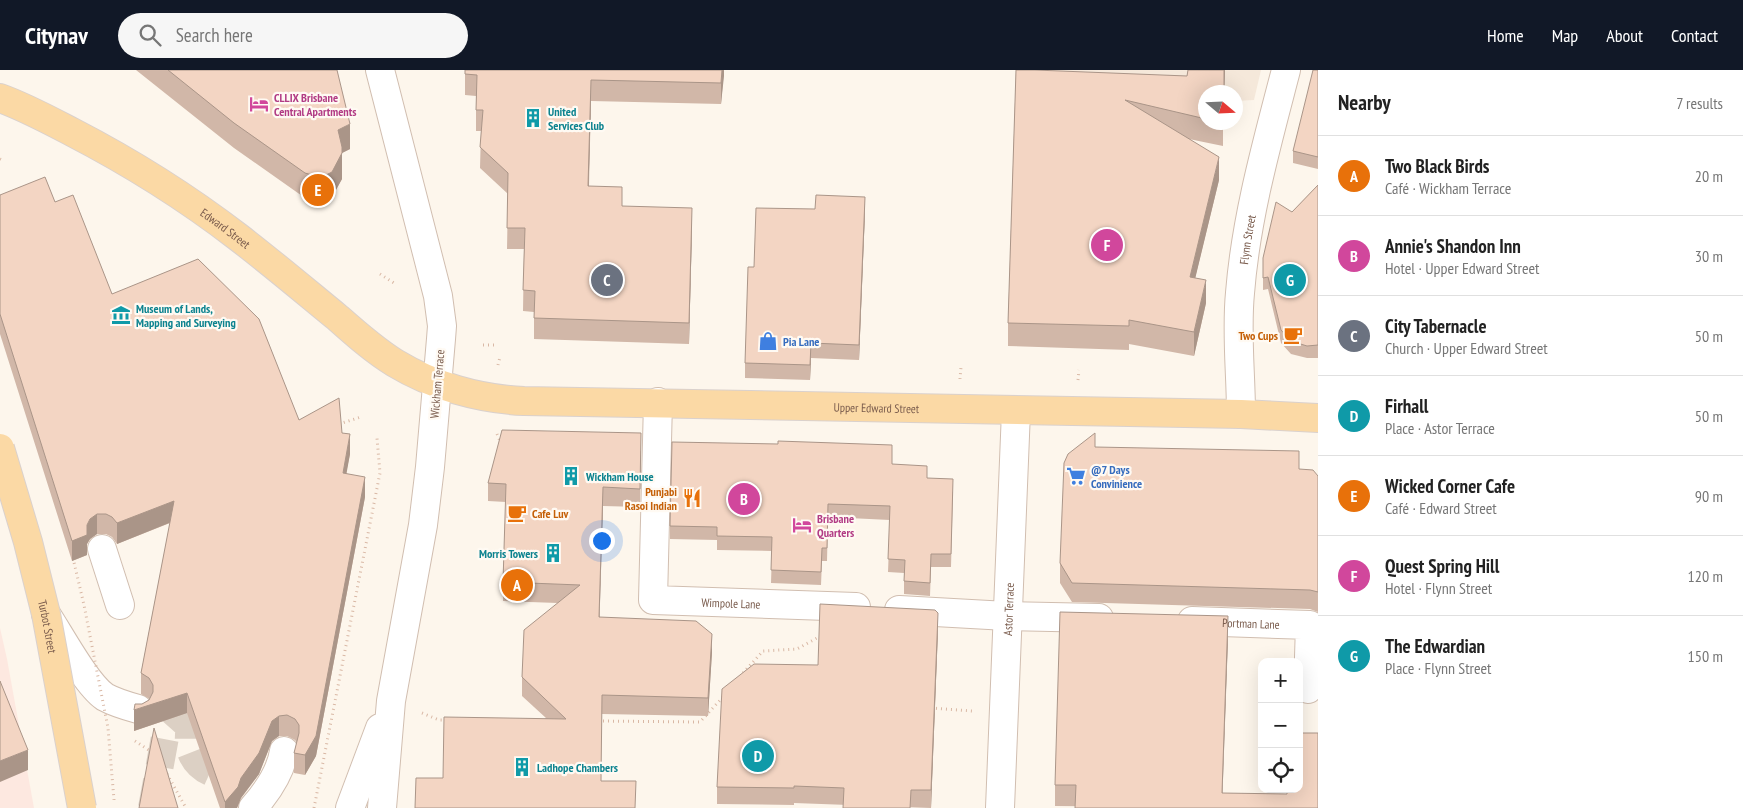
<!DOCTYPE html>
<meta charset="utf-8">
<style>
body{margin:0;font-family:"PT Sans Narrow",sans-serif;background:#f6f6f6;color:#222}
.controls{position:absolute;right:15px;bottom:15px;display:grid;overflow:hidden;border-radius:10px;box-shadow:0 5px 20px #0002}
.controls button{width:45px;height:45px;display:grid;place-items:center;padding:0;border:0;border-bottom:1px solid #e0e0e0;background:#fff;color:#222;font:25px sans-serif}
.compass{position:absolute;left:1198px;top:15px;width:45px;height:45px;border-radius:50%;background:#fff;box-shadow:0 5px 20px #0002;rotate:109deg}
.you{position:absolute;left:601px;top:470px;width:18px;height:18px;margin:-12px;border:4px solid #fff;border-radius:50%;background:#1a73e8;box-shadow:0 0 0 8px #1a73e833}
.badge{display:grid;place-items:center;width:32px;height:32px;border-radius:50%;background:#111827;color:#fff;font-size:16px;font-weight:700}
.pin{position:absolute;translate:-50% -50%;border:2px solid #fff;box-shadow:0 1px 5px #0006}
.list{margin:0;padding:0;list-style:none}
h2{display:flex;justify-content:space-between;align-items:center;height:65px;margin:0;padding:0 20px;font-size:21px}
h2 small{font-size:16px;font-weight:400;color:#767676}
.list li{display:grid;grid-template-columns:32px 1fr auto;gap:15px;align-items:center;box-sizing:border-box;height:80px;padding:0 20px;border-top:1px solid #e0e0e0}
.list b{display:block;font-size:19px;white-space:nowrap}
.list p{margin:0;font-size:16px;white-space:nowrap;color:#767676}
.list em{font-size:16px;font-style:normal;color:#767676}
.icon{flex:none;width:28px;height:28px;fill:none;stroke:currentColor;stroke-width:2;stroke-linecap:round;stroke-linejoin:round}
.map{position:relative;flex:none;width:1318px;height:738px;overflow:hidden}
header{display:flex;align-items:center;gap:30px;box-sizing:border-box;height:70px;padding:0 25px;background:#111827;color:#fff}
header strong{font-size:24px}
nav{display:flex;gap:28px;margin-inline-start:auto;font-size:18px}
.search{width:350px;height:45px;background:#f6f6f6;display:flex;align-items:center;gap:12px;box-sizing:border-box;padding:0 18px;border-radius:28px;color:#767676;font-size:19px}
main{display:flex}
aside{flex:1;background:#fff}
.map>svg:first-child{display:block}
</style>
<header>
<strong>Citynav</strong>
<div class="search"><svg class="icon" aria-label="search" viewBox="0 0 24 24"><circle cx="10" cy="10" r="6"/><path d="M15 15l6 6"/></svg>Search here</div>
<nav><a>Home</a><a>Map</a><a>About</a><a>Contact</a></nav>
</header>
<main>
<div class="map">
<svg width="1318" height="738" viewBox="0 0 1318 738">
<rect width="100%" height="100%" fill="#fdf6ec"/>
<path fill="#f5e8da" d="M1016,0H1261L1254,30L1236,31V22H1206Z"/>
<path fill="#fde8e0" d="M0,558L7,589L34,738H0Z"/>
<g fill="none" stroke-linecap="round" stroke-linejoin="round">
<path stroke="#dcd0c4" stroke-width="28" stroke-dasharray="28 14" stroke-linecap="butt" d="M193,641C191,652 188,663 189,673C191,698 221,714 242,700
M152,738L167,656L175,647L186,640"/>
<g stroke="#d1beb0" stroke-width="30">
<g id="minor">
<path d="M380,0L438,226L442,256L441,269L430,397L423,455L391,631L382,738"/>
<path id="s1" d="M658,332L653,530L856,537"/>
<path id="s2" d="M1241,344C1241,304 1236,263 1240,223C1246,147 1267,73 1286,0"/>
<path d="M102,479L120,535"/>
<path d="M899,540L1007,546L1099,548"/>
<path d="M46,544C60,565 86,614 105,627C116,633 127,636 138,639"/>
<path id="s3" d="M1192,551L1310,555L1308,619"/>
<path d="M253,738C267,722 281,702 284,681"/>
<path d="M350,738L380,658"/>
<path id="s4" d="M1000,738L1016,341"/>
</g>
</g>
<g stroke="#dad1cd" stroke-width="30">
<g id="major">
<path id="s5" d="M0,28C25,37 49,50 72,62C130,92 186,127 238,167C272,193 305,221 338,248C356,264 374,280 395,293C433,316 479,329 524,331L1241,344L1318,348"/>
</g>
</g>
<path stroke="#d9b8a5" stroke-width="3" stroke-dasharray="1 4" stroke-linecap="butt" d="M0,89L4,91
M380,204L394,213
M483,275H497
M498,295L500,287
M960,309L961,297
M1078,310L1079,300
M339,354L361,347
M497,364L500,371
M743,603L763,581L797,579L817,568
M931,638L972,641
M422,643L439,650H447
M598,651L700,652L723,627
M135,671L153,683
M167,704L186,738
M314,738L380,403L377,368"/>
<use href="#minor" stroke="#fff" stroke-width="28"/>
<use href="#major" stroke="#fbd9a5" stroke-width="28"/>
<g stroke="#dad1cd" stroke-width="30" stroke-linecap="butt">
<g id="major-bridge">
<path id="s6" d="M0,378L28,472L46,544L82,738"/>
</g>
</g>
<path stroke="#d9b8a5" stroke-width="3" stroke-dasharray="1 4" stroke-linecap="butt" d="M73,488L84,535L108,658L114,730"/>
<use href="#major-bridge" stroke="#fbd9a5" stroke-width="28"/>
</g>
<path fill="#d1b7a8" d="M136,0H337L350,79L342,83V109L332,127L326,130L315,131L305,128L234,78Z
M465,0H724L721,34L591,31L589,116L622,136L692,159L689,274L534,269V242L523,241L524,179H507L508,124L480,98L481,61H476V26L465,25Z
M1016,0L1187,6L1188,0H1225L1224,22H1206V52H1223V76L1189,69L1219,110L1195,208L1206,233L1194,286L1129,274V280L1008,276V253Z
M1318,0V99L1293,93V81Z
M1318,115V288H1307L1291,284L1281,273L1268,219L1263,220V208L1292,142Z
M0,125L55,132L112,224L299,350L342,363L350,384L346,403L365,427L316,686L305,705L294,703V683L297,673L295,670L287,666H279L272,671L259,704L241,728L237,738H220L187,643L134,661L142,634L149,630L150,629L141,624V603L170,453L117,474L112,467L106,464H97L90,469L87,474V485L72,491L0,264Z
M865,142L859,290L811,288L810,310L745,308V293Z
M1095,377L1299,399L1318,406V542L1310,539L1072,532L1060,513V493Z
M641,381L640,437L603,436L599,547L712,582L708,646L602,644L443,708L546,648L522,626V607L558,533L503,531L506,432L488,431V413Z
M892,394L927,408L953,422L951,497H931L930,526L904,524V503L888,502L890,450L828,447L827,491H822L821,515L771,513L772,481L717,480V470L670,469V456Z
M938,560L931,738L794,733V735L717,734V717L818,595Z
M1228,568L1222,723L1287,724L1318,738L1055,736V715Z"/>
<path fill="#aa9588" d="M722,0H724V6L721,34V13Z
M1224,0H1225L1224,22Z
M591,10V31L588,137V116Z
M350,54V79L342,83V109L332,127L326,130V105L338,60Z
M1219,87V110L1190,230V207Z
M865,127V142L859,290V275Z
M692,138V159L689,274V253Z
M1206,210V233L1194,286V262Z
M811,273V288L810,310V295Z
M350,364V384L343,423V403Z
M365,407V427L316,686L305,705V685Z
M603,417V436L599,566V547Z
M174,431V451L117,474V453Z
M97,444V464L90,469L87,474V485L72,491V471L87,455L90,449Z
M938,543V560L931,738V720Z
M1228,546V568L1222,738V723Z
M712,564V582L708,646V628Z
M187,623V643L134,661V640Z
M279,646V666L272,671L259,704L241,728L237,738H225V732L241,708L272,651Z
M28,680V700L0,712V691Z"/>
<path fill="#f3d5c3" stroke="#aa9588" d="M168,0H337L350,54L338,60L342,77V83L332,102L326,105L315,106L305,103L234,53Z
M465,0H722L721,13L591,10L588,116L622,117V136L692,138L689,253L534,248L535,221L523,220L525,158H507L508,103L480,77L483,40H476L477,5L465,4Z
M1016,0H1035L1187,6L1188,0H1224V22H1206V49L1125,30L1219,87L1190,207L1206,210L1194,262L1129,250V256L1008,253Z
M1313,0H1318V87L1293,81Z
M45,107L55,132L73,125L112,224L198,189L259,249L299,350L339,328L342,363L350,364L343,403L365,407L316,666L305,685L294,683L299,663V655L295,649L287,645L279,646L272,651L259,683L241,708L238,717L225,732L187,623L134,640L135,634H142L149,630L153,622V615L149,608L141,603L174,431L117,453L112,447L106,444H97L90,449L87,455V465L72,471L0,244V125Z
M1318,115V275L1307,276L1291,271L1281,260L1268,207L1263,208V188L1276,132L1292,142Z
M816,125L865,127L859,275L811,273L810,295L745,293L748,197H754L756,138L815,139Z
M502,360L641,363L640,419L603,417L599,547L696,551L712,564L708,628L602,625L601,711H636L635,738H415L416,708H443L444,647L566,649L522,607L524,560L580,515L503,512L506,414L488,413Z
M1095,363V377L1299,381V399L1313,400L1318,406V522L1310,520L1072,513L1060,493L1064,393L1068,384Z
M778,371L892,375V394L927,396V408L953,409L951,484H931L930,513L904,511L905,490L888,489L890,436L828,434L827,478H822L821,502L771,500L772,467L717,466V457L670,456L672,372L778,374Z
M820,534L935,540L938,543L931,720H911L910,738H843L844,718L794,716V718L717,717L722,619L754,594L818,595Z
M1060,542L1228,546L1222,723L1287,724V719H1299V663H1318V738H1075L1076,715H1055Z
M0,611L28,680L0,691Z
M154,658L178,738H139Z"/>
<defs>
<g id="hotel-bare" transform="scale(1.5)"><path d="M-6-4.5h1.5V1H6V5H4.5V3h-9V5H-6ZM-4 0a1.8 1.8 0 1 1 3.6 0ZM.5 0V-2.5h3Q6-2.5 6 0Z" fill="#d1479c" stroke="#fffaf3" stroke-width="2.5" paint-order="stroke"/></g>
<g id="building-bare" transform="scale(1.5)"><path d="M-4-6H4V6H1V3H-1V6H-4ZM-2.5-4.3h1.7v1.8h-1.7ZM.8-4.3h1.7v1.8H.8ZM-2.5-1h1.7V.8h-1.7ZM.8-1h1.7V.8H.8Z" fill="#0f9aa8" stroke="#fffaf3" stroke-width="2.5" paint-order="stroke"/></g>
<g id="museum-bare" transform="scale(1.5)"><path d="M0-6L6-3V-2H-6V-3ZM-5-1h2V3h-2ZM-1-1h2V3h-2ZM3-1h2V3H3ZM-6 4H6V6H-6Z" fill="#0f9aa8" stroke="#fffaf3" stroke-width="2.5" paint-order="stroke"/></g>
<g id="cafe-bare" transform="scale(1.5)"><path d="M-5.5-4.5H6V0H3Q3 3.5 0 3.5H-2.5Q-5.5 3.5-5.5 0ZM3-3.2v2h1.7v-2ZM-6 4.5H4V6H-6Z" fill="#e8710a" stroke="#fffaf3" stroke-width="2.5" paint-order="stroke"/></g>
<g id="shop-bare" transform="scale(1.5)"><path d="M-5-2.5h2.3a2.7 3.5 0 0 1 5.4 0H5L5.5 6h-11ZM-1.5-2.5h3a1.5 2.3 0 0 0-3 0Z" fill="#3f7fe0" stroke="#fffaf3" stroke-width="2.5" paint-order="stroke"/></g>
<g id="supermarket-bare" transform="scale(1.5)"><path d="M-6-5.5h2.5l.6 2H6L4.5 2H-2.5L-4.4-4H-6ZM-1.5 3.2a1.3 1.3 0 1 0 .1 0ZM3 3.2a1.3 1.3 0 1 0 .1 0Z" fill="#3f7fe0" stroke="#fffaf3" stroke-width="2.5" paint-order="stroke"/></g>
<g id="restaurant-bare" transform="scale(1.5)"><path d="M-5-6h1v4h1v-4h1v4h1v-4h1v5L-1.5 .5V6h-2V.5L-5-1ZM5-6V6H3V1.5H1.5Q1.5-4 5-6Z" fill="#e8710a" stroke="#fffaf3" stroke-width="2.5" paint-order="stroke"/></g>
</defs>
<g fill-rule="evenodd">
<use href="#hotel-bare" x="259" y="34"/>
<use href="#building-bare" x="533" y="48"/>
<use href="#museum-bare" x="121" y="245"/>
<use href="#cafe-bare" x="1293" y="265"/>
<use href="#shop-bare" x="768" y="271"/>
<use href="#building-bare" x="571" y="406"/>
<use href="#supermarket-bare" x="1076" y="406"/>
<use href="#restaurant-bare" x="692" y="428"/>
<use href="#cafe-bare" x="517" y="443"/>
<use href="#hotel-bare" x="802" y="455"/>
<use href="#building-bare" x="553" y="483"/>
<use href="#building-bare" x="522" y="697"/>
</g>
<g text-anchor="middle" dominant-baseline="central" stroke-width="4.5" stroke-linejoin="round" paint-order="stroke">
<g font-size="12" font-weight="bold" fill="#b23c85" stroke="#fffaf3" text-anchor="start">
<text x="274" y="27">CLLIX Brisbane<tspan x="274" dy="14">Central Apartments</tspan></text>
<text x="817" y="448">Brisbane<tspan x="817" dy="14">Quarters</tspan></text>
</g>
<g font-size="12" font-weight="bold" fill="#0d838f" stroke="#fffaf3" text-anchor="start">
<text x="548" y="41">United<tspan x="548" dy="14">Services Club</tspan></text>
<text x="136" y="238">Museum of Lands,<tspan x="136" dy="14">Mapping and Surveying</tspan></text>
<text x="586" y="406">Wickham House</text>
<text x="538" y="483" text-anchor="end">Morris Towers</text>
<text x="537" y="697">Ladhope Chambers</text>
</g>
<g font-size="12" fill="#7a5c4d" stroke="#fffaf3">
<text stroke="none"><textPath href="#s5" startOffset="261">Edward Street</textPath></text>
<text stroke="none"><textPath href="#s2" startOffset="175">Flynn Street</textPath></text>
<text transform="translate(437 314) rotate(-85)">Wickham Terrace</text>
<text stroke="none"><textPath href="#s5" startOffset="966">Upper Edward Street</textPath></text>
<text stroke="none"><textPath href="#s1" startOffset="276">Wimpole Lane</textPath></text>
<text stroke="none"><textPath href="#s4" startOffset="199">Astor Terrace</textPath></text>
<text stroke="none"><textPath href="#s3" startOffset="59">Portman Lane</textPath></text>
<text stroke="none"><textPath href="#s6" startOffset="185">Turbot Street</textPath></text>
</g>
<g font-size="12" font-weight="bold" fill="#c56008" stroke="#fffaf3" text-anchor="end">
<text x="1278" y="265">Two Cups</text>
<text x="677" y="421">Punjabi<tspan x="677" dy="14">Rasoi Indian</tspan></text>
<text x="532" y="443" text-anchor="start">Cafe Luv</text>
</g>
<g font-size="12" font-weight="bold" fill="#366cbe" stroke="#fffaf3" text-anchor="start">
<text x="783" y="271">Pia Lane</text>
<text x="1091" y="399">@7 Days<tspan x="1091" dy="14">Convinience</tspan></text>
</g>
</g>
</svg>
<div class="controls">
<button>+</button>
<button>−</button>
<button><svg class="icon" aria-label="locate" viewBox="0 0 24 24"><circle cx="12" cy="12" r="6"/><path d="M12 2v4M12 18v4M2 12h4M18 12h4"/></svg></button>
</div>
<svg class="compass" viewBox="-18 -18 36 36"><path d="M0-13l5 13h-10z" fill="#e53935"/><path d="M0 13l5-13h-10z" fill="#767676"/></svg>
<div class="you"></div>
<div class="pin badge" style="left:517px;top:515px;background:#e8710a">A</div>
<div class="pin badge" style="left:744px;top:429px;background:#d1479c">B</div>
<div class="pin badge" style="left:607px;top:210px;background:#6b7280">C</div>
<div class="pin badge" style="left:758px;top:686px;background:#0f9aa8">D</div>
<div class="pin badge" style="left:318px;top:120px;background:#e8710a">E</div>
<div class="pin badge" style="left:1107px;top:175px;background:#d1479c">F</div>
<div class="pin badge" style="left:1290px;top:210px;background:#0f9aa8">G</div>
</div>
<aside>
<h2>Nearby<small>7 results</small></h2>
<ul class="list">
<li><span class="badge" style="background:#e8710a">A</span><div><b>Two Black Birds</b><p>Café · Wickham Terrace</p></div><em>20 m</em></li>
<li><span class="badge" style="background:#d1479c">B</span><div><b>Annie's Shandon Inn</b><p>Hotel · Upper Edward Street</p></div><em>30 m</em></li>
<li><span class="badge" style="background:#6b7280">C</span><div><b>City Tabernacle</b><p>Church · Upper Edward Street</p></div><em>50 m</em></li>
<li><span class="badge" style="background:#0f9aa8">D</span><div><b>Firhall</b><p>Place · Astor Terrace</p></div><em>50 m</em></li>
<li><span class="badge" style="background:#e8710a">E</span><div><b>Wicked Corner Cafe</b><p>Café · Edward Street</p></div><em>90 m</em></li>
<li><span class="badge" style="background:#d1479c">F</span><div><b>Quest Spring Hill</b><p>Hotel · Flynn Street</p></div><em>120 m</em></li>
<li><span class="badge" style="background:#0f9aa8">G</span><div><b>The Edwardian</b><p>Place · Flynn Street</p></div><em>150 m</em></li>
</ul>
</aside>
</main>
